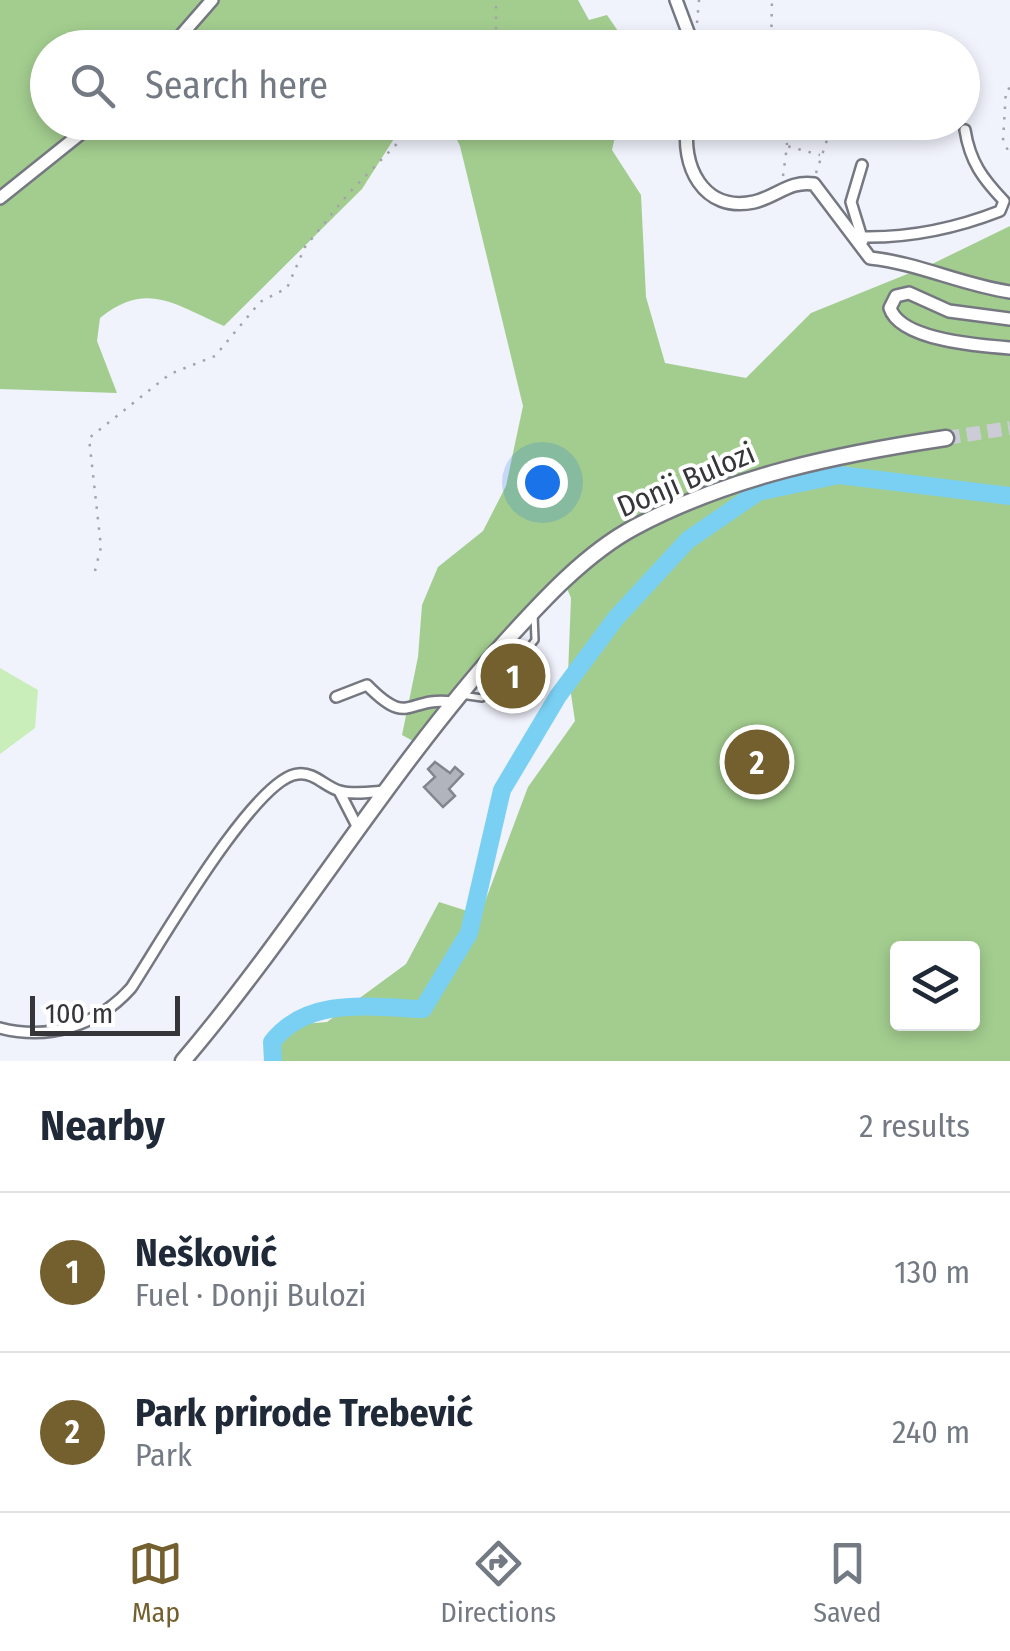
<!DOCTYPE html>
<meta charset="utf-8">
<style>
body{margin:0;font-family:"Fira Sans Condensed",sans-serif;background:#f2f2f3;color:#1f2937}
.controls{position:absolute;right:30px;bottom:30px;display:grid;overflow:hidden;border-radius:10px;box-shadow:0 5px 15px #0003}
.controls button{width:90px;height:90px;display:grid;place-items:center;padding:0;border:0;border-bottom:2px solid #e0e1e3;background:#fff;color:#1f2937;font:50px sans-serif}
.scale{position:absolute;left:30px;bottom:25px;width:150px;box-sizing:border-box;padding-left:10px;border:5px solid #36363a;border-top:0;font-size:28px;line-height:35px;white-space:nowrap;color:#36363a;-webkit-text-stroke:8px #fff;paint-order:stroke}
.you{position:absolute;left:542px;top:482px;width:35px;height:35px;margin:-25px;border:8px solid #fff;border-radius:50%;background:#1a73e8;box-shadow:0 0 0 15px #1a73e833}
.badge{display:grid;place-items:center;width:65px;height:65px;border-radius:50%;background:#74602f;color:#fff;font-size:32px;font-weight:700}
.pin{position:absolute;translate:-50% -50%;border:5px solid #fff;box-shadow:0 2px 10px #0006}
.list{margin:0;padding:0;list-style:none}
h2{display:flex;justify-content:space-between;align-items:center;height:130px;margin:0;padding:0 40px;font-size:42px}
h2 small{font-size:32px;font-weight:400;color:#747a83}
.list li{display:grid;grid-template-columns:65px 1fr auto;gap:30px;align-items:center;box-sizing:border-box;height:160px;padding:0 40px;border-top:2px solid #e0e1e3}
.list b{display:block;font-size:38px;white-space:nowrap}
.list p{margin:0;font-size:32px;white-space:nowrap;color:#747a83}
.list em{font-size:32px;font-style:normal;color:#747a83}
.icon{flex:none;width:55px;height:55px;fill:none;stroke:currentColor;stroke-width:2;stroke-linecap:round;stroke-linejoin:round}
.map{position:relative;flex:none;width:1010px;height:1061px;overflow:hidden}
.search{position:absolute;background:#fff;box-shadow:0 5px 15px #0003;left:30px;right:30px;top:30px;height:110px;display:flex;align-items:center;gap:25px;box-sizing:border-box;padding:0 35px;border-radius:55px;color:#747a83;font-size:38px}
.sheet{height:450px;background:#fff}
nav{display:flex;justify-content:space-around;align-items:center;box-sizing:border-box;height:140px;border-top:2px solid #e0e1e3;background:#fff;font-size:28px;color:#747a83}
nav a{display:grid;justify-items:center;gap:5px}
nav .on{color:#74602f}
.map>svg:first-child{display:block}
</style>
<div class="map">
<svg width="1010" height="1061" viewBox="0 0 1010 1061">
<rect width="100%" height="100%" fill="#f0f2fc"/>
<path fill="#caeeb9" d="M0,668L38,690L35,728L0,754Z"/>
<path fill="#a3cd8f" fill-rule="evenodd" d="M0,0H578L589,20L607,15L629,47L48,48V122L404,123L362,189L224,326C175,305 147,280 100,318L97,341L117,393L0,389Z
M449,123H618L612,150L641,195L646,297L665,363L746,378L811,313L932,264L1010,226V1061H266V1036L277,1026L327,1022L406,964L439,902L480,915L528,787L575,721L568,674L571,598L566,586L522,624L424,747L402,735L418,657L422,605L438,567L483,531L506,486L523,406L460,146ZM898,948H972V1024H898Z"/>
<g fill="none" stroke-linecap="round" stroke-linejoin="round">
<path stroke="#7ad0f2" stroke-width="18" d="M273,1061L272,1042C308,996 371,1007 423,1009L469,933L502,790L558,696L616,618L688,540L758,492L839,475L1010,496"/>
</g>
<path fill="#b1b3bd" stroke="#83858e" stroke-width="2.5" d="M506,657L511,668H521L535,682L521,701L507,690L511,685L507,674L494,671Z
M435,762L450,773L455,767L463,774L449,789L455,796L443,807L424,787L435,777L428,769Z"/>
<g fill="none" stroke-linecap="round" stroke-linejoin="round">
<path stroke="#cbccd5" stroke-width="14" stroke-dasharray="14 7" stroke-linecap="butt" d="M946,438L1010,428"/>
<g stroke="#767881" stroke-width="10">
<path id="service" d="M516,664L535,640L534,614
M461,695L482,698L503,679"/>
</g>
<g stroke="#767881" stroke-width="14">
<path id="minor" d="M862,165L851,202L863,241
M862,237C911,238 954,229 1000,211L1004,201C983,179 970,162 965,130
M336,697L367,685C410,729 406,696 452,702
M339,791L358,828
M0,1028C50,1041 98,1025 131,988C158,947 255,777 298,774C315,772 325,787 340,791C353,795 371,792 386,791"/>
</g>
<g stroke="#767881" stroke-width="16">
<path id="tertiary" d="M676,0L694,48
M170,48L212,0
M688,122C680,165 703,213 754,202C776,197 790,180 814,184L870,258C918,263 962,285 1010,292
M0,198L95,122
M1010,319L949,311L909,293L896,296L890,308C900,340 981,346 1010,348"/>
</g>
<g stroke="#767881" stroke-width="19">
<path id="primary" d="M183,1061C297,927 387,773 505,642C542,601 586,553 635,527C731,476 839,454 946,438"/>
</g>
<path stroke="#a3a4ab" stroke-width="2.5" stroke-dasharray="2.5 8" stroke-linecap="butt" d="M697,23L699,0
M417,48L415,44L437,48
M487,48L496,33V0
M771,48L772,0
M1010,88L1006,90L1003,141L1010,154
M785,122L787,145
M816,173L833,122
M783,176L787,146L820,155
M95,571L101,547L89,438L170,374L215,356L260,302L287,288L305,247L348,194L418,122"/>
<use href="#service" stroke="#fff" stroke-width="5"/>
<use href="#minor" stroke="#fff" stroke-width="9"/>
<use href="#tertiary" stroke="#fff" stroke-width="11"/>
<use href="#primary" stroke="#fff" stroke-width="14"/>
</g>
<g text-anchor="middle" dominant-baseline="central" stroke-width="8" stroke-linejoin="round" paint-order="stroke">
<g font-size="30" fill="#36363a" stroke="#fff">
<text transform="translate(686 480) rotate(-23)">Donji Bulozi</text>
</g>
</g>
</svg>
<div class="controls">
<button><svg class="icon" aria-label="layers" viewBox="0 0 24 24"><path d="M12 4l9 5-9 5-9-5zM3 14l9 5 9-5"/></svg></button>
</div>
<div class="scale">100 m</div>
<div class="you"></div>
<div class="pin badge" style="left:513px;top:676px">1</div>
<div class="pin badge" style="left:757px;top:762px">2</div>
<div class="search"><svg class="icon" aria-label="search" viewBox="0 0 24 24"><circle cx="10" cy="10" r="6"/><path d="M15 15l6 6"/></svg>Search here</div>
</div>
<section class="sheet">
<h2>Nearby<small>2 results</small></h2>
<ul class="list">
<li><span class="badge">1</span><div><b>Nešković</b><p>Fuel · Donji Bulozi</p></div><em>130 m</em></li>
<li><span class="badge">2</span><div><b>Park prirode Trebević</b><p>Park</p></div><em>240 m</em></li>
</ul>
</section>
<nav>
<a class="on"><svg class="icon" aria-label="map" viewBox="0 0 24 24"><path d="M3 6l6-2 6 2 6-2v14l-6 2-6-2-6 2zM9 4v14M15 6v14"/></svg>Map</a>
<a><svg class="icon" aria-label="directions" viewBox="0 0 24 24"><path d="M12 3l9 9-9 9-9-9zM9 14v-3h6M13 9l2 2-2 2"/></svg>Directions</a>
<a><svg class="icon" aria-label="saved" viewBox="0 0 24 24"><path d="M7 4h10v16l-5-4-5 4z"/></svg>Saved</a>
</nav>
